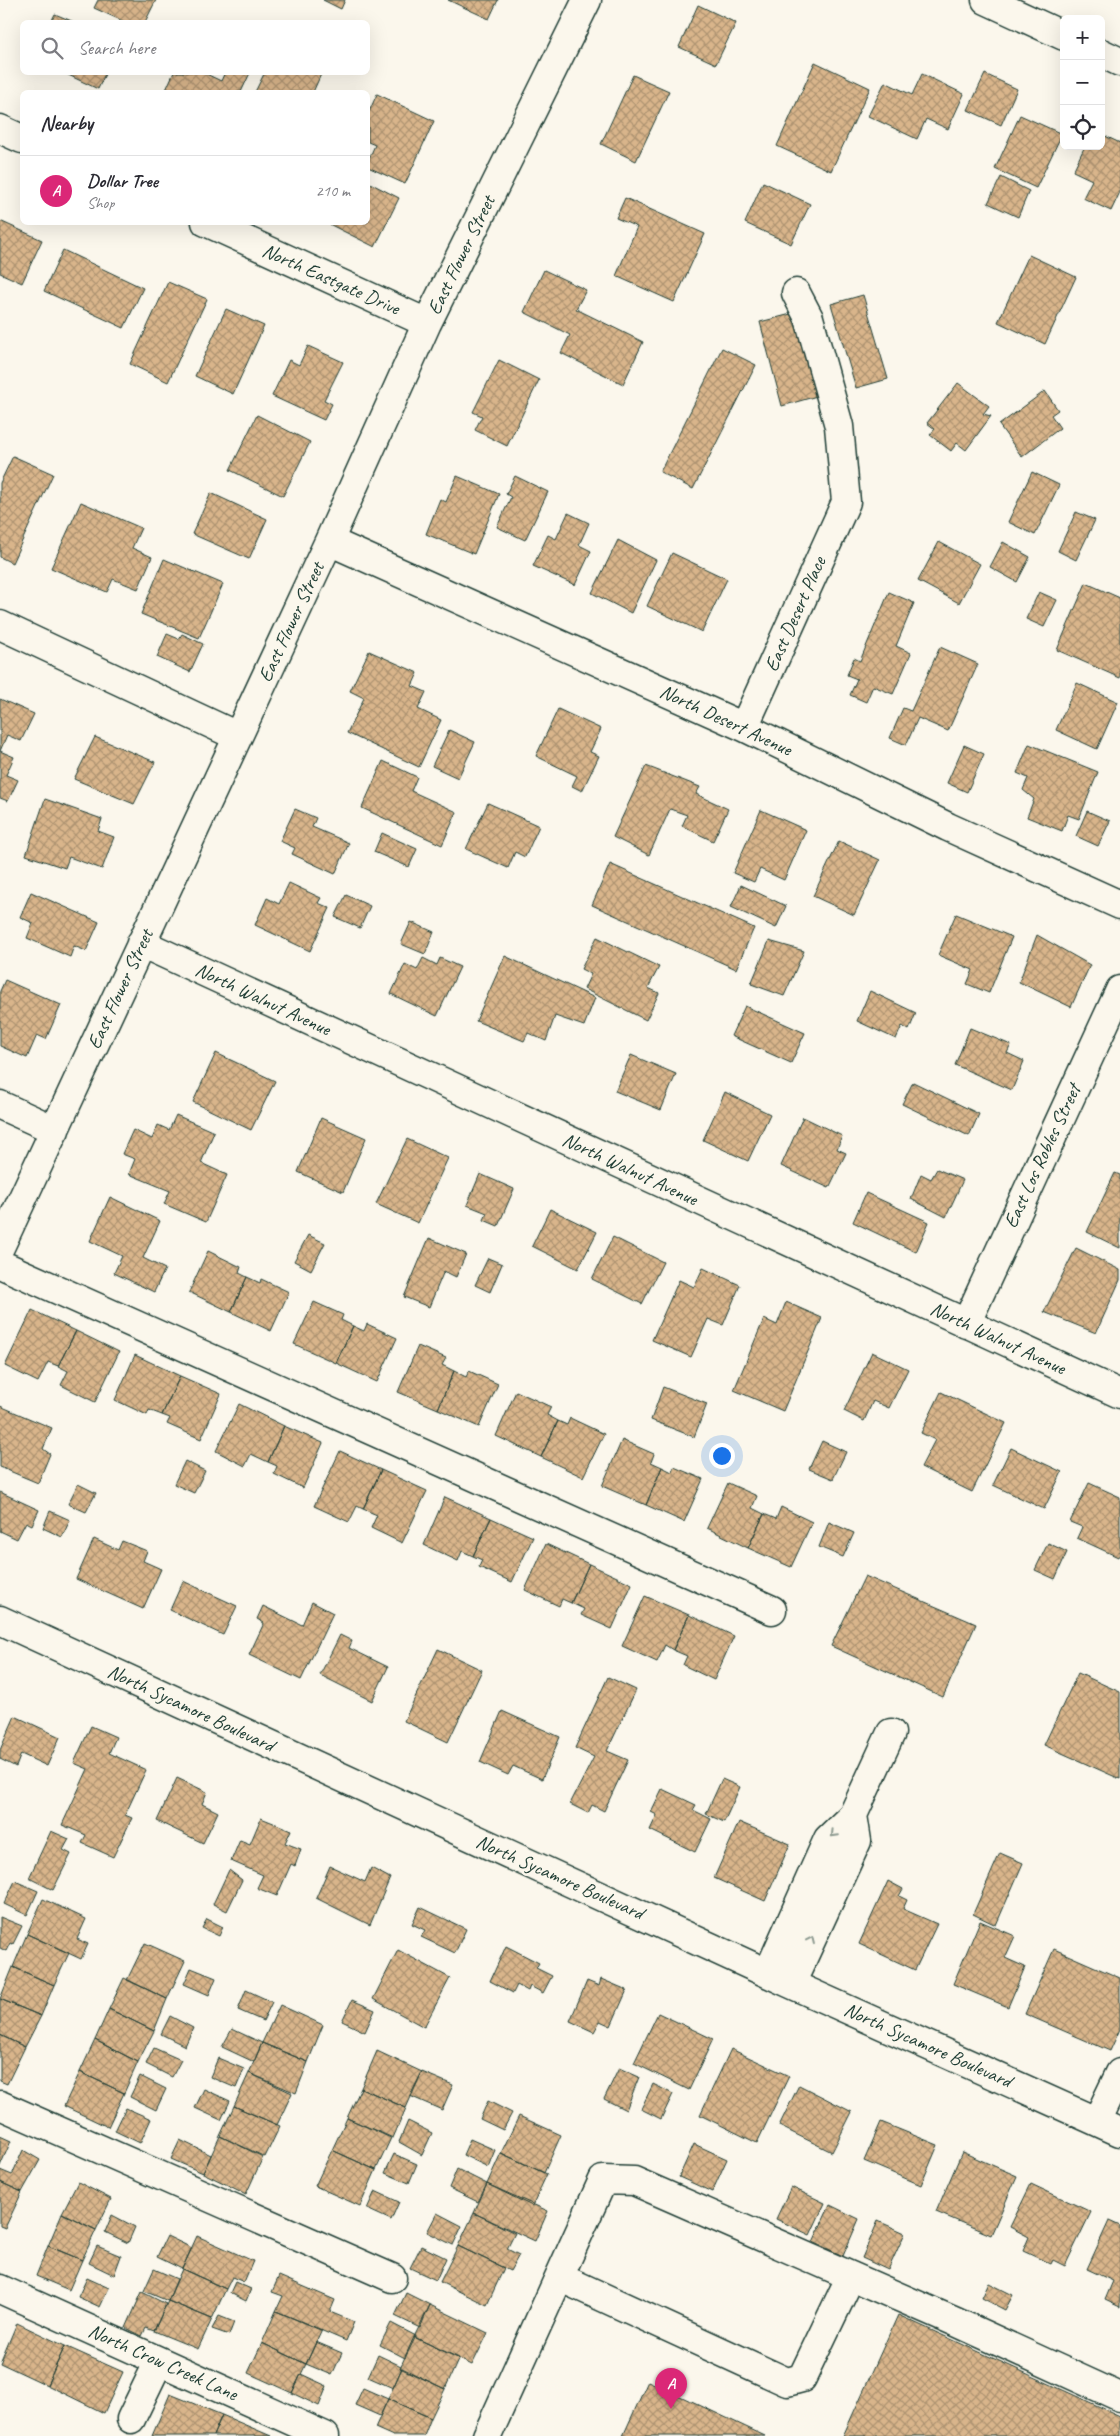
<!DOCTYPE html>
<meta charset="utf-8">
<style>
body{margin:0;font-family:Caveat,sans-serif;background:#f7f7f7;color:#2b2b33}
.controls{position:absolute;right:15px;top:15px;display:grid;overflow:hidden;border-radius:8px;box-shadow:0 5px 20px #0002}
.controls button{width:45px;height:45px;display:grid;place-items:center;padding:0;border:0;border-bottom:1px solid #e1e1e2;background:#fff;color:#2b2b33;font:25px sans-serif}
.you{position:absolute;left:721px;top:1455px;width:18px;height:18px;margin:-12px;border:4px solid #fff;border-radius:50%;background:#1a73e8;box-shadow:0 0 0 8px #1a73e833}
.badge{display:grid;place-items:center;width:32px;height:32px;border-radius:50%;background:#db2777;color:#fff;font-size:16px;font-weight:700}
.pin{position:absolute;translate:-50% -41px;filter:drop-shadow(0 1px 2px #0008)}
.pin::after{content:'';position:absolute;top:26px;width:18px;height:15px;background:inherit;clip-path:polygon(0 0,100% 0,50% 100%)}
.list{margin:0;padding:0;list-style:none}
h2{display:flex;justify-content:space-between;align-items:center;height:65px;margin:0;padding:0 20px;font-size:21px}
h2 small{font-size:16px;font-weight:400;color:#7c7c81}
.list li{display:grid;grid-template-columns:32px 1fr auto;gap:15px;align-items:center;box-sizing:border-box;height:70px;padding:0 20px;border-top:1px solid #e1e1e2}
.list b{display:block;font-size:19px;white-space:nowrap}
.list p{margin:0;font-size:16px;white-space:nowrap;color:#7c7c81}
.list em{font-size:16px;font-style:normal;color:#7c7c81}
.icon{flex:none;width:28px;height:28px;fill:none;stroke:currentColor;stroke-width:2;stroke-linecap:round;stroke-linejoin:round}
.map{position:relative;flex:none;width:1120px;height:2436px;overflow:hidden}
.search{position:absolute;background:#fff;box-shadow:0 5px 20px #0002;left:20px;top:20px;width:350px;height:55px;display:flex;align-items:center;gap:12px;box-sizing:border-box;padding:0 18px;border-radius:8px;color:#7c7c81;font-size:19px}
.panel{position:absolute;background:#fff;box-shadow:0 5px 20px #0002;left:20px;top:90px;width:350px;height:135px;border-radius:8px}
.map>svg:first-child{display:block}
</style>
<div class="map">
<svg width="1120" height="2436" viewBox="0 0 1120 2436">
<defs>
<pattern id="building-cross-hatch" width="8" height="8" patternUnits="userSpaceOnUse" patternTransform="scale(1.25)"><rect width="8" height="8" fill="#d9b58b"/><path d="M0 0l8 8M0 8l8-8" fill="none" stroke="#af9472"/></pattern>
</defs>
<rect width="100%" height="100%" fill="#fbf7ec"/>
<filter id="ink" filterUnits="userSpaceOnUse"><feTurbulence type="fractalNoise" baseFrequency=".02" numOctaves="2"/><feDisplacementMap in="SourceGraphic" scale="10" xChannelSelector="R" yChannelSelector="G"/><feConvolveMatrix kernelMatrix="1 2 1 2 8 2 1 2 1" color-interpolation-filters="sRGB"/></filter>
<g filter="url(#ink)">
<path fill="url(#building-cross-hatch)" stroke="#1f3d34" d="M98,0H156L145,22H125L94,8Z
M323,0H345L341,9Z
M448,0H498L489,19Z
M698,5L736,23L716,64L679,47Z
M55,14L74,22H51Z
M815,62L870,88L831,171L777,146Z
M62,72H106L98,89Z
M174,72H202L221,81L225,72L250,73L241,92H165Z
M265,72H322L313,92H255Z
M922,74L964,94L948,129L926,119L917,139L868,116L885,82L912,95Z
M985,74L1017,89L1001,125L968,110Z
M633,75L669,91L636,161L601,144Z
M377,94L434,121L405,184L368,167V161L375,145L368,142V114Z
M1020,115L1062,134L1036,188L995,169Z
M1101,134L1120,143V192L1111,211L1083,198L1092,180L1073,171L1085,146H1101Z
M1001,177L1029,191L1018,217L988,203Z
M368,182L399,198L375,247L325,222H368Z
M763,182L810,204L791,244L745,223Z
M625,198L705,234L674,302L616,276L637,227L616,218Z
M0,221L42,240L22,283L0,273Z
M63,250L143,288L124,328L44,291Z
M1029,255L1076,277L1045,344L998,322Z
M544,270L586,290L576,309L643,342L623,384L561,353L570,335L524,312Z
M168,282L207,299L168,382L130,364Z
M863,295L888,379L856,388L831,304Z
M226,309L264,326L233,394L195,376Z
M795,313L817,396L782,406L760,322Z
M308,346L343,362L324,400L332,404L324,420L272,396L289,360L299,365Z
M722,348L756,365L693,489L660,472Z
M499,360L539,380L507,446L475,430L482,416L473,412Z
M958,383L989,406L983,414L991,416L966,450L957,443L951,451L930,435L935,429L927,423Z
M1045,391L1058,410L1051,415L1060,428L1022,457L999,425Z
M257,415L310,442L283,496L230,470Z
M13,456L53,474L12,563L0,557V483Z
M1032,472L1059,485L1035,535L1008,522Z
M457,476L499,494L474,554L426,534L440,499L446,502Z
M515,476L548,492L525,540L497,527L511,497L506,494Z
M211,493L267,519L249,559L192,534Z
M81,502L141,528L132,548L152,557L138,589L113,579L107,592L51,568Z
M1076,512L1095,520L1076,560L1058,551Z
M568,513L589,523L579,545L591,551L575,585L533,566L548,535L556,539Z
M618,540L656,560L631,613L592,593Z
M939,542L980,564L959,603L918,581Z
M1003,542L1030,557L1017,582L990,567Z
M672,553L727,579L702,632L647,606Z
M164,559L223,584L199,638L141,614Z
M1086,583L1120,598V678L1057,650Z
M889,592L914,603L896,646L911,653L893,694L873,686L866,702L850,695L857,679L847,675L854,658L860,661Z
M1039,592L1057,600L1044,627L1026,619Z
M167,634L179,639L182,634L203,644L190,672L157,657Z
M940,647L978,664L948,731L918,718L906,745L890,738L903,708L911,711Z
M369,651L418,673L412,686L426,692L418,709L441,720L419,767L347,733L364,698L350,691Z
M1077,683L1118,702L1097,749L1056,730Z
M0,699L34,714L21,741L7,735L0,751Z
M558,709L601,729L590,752L599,756L582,791L572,786L577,776L536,756Z
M449,730L475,742L458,778L432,766Z
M95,737L155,762L134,804L74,779Z
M1029,744L1098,772L1079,819L1068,815L1062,831L1027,817L1034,799L1023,790L1028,778L1017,773Z
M964,745L984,754L967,792L947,783Z
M0,751L14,757L6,775L18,780L8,801L0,798Z
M383,761L417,777L411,791L457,812L442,845L362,808Z
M646,766L700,787L696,794L728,809L713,841L682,826L687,815L670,809L649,855L613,837Z
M45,799L102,819L98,831L114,837L102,869L69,857L65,868L26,855Z
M488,803L539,826L525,857L515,852L508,868L466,849Z
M295,809L316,818L312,827L349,843L335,874L292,854L295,848L280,841Z
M761,810L806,830L784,880L760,869L754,882L733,873Z
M1087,811L1110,821L1098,846L1076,836Z
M382,833L417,849L409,867L374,852Z
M839,841L880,860L854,915L813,896Z
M610,864L754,928L736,969L592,905Z
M289,883L321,898L318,903L330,908L310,951L255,925L267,898L279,904Z
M741,885L786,906L776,928L731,907Z
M31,892L99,922L86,951L74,946L70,957L27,938L33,923L20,917Z
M346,895L370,906L360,928L335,917Z
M956,914L1012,937L989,993L967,984L973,970L938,955Z
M411,922L434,932L425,954L401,944Z
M1037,935L1090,965L1071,1007L1019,982Z
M597,937L659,967L648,988L659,993L646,1020L584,989L591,974L581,969Z
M769,941L804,951L784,996L751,984Z
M505,956L595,998L584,1026L555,1016L546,1041L528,1033L524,1041L476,1021Z
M423,958L437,965L440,958L460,967L437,1016L391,994L405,964L417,970Z
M5,980L61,1005L46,1039L37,1035L27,1058L0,1046V991Z
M870,991L916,1013L909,1030L902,1026L896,1039L857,1021Z
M745,1006L805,1033L791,1063L731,1036Z
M970,1028L1011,1045L1007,1053L1024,1061L1012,1090L955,1065Z
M216,1053L275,1081L251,1130L193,1102Z
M631,1055L676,1074L661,1110L615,1091Z
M913,1082L979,1114L969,1136L902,1104Z
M725,1092L770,1114L748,1161L703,1140Z
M176,1115L214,1132L201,1163L227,1175L206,1222L164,1204L170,1191L129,1174L135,1159L122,1154L133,1130L152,1139L158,1125L169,1130Z
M803,1117L842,1136L837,1149L846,1153L829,1188L781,1166Z
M321,1118L366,1138L343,1192L298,1172Z
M407,1139L448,1158L418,1223L376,1204Z
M937,1169L963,1180L946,1217L911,1199L921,1174L931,1179Z
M1115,1173L1120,1175V1248L1087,1232Z
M480,1174L514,1189L498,1226L484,1220L487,1213L467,1205Z
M866,1193L929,1222L916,1252L853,1222Z
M110,1197L160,1221L143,1258L165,1269L154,1292L114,1273L122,1256L90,1241Z
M550,1209L597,1232L578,1269L532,1246Z
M308,1235L325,1243L311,1270L294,1261Z
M613,1237L663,1262L642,1304L592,1279Z
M429,1238L466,1254L456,1277L444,1271L429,1307L404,1297Z
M1076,1248L1120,1270V1280L1096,1333L1044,1312Z
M208,1251L241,1267L239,1273L247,1277L231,1312L189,1292Z
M488,1258L502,1264L490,1292L475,1285Z
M703,1268L740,1285L723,1325L708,1319L691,1357L652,1340L679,1280L694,1287Z
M247,1277L260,1283L261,1279L289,1292L271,1331L231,1312Z
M314,1302L343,1315L341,1320L353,1326L336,1363L294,1344Z
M786,1302L822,1318L783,1411L734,1390L764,1319L777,1325Z
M32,1310L76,1331L58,1366L48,1362L38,1382L5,1366Z
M367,1324L397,1338L377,1382L336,1363L353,1326L364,1331Z
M76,1331L119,1352L95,1402L61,1385L68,1371L58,1366Z
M418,1346L446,1358L442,1365L454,1371L438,1409L398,1392Z
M872,1352L908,1369L889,1408L873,1401L864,1421L844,1411Z
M135,1355L180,1376L162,1415L149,1410L147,1415L115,1400Z
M454,1371L466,1377L469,1371L498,1384L479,1427L438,1409Z
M180,1376L221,1394L201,1439L167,1424L170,1418L162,1415Z
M663,1387L707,1404L694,1437L651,1420Z
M516,1391L551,1407L547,1415L558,1421L541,1457L496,1436Z
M941,1392L1006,1423L972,1492L921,1467L935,1440L921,1433Z
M239,1404L284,1426L268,1462L251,1454L245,1466L216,1451Z
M0,1406L52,1428L43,1449L50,1454L38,1483L0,1467Z
M570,1418L604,1434L583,1477L541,1457L558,1421L567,1425Z
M284,1426L323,1443L303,1488L274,1474L277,1466L268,1462Z
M622,1440L654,1454L651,1462L662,1467L646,1505L602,1486Z
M822,1441L846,1452L833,1479L809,1469Z
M1011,1448L1062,1472L1044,1509L993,1485Z
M340,1451L381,1470L363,1509L357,1506L349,1522L314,1506Z
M185,1461L205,1471L194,1493L174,1484Z
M662,1467L672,1472L674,1467L703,1479L684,1522L646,1505Z
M381,1470L427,1491L402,1543L371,1528L377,1515L363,1509Z
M728,1483L757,1496L752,1508L764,1514L748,1548L707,1528Z
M1089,1483L1120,1497V1553L1118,1557L1077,1538L1082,1527L1070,1522Z
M78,1484L96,1493L86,1512L68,1504Z
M0,1492L39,1510L32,1525L26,1522L17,1539L0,1531Z
M445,1497L491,1518L473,1556L462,1551L458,1561L424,1545Z
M781,1507L812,1522L791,1567L748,1548L764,1514L776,1519Z
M50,1511L70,1520L62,1537L43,1528Z
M491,1518L533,1537L512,1582L479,1567L482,1560L473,1556Z
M829,1522L854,1533L843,1557L819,1547Z
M94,1539L118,1550L122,1541L147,1551L143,1561L161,1569L143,1609L76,1579Z
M1048,1543L1067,1552L1055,1579L1035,1570Z
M546,1544L589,1564L571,1603L562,1599L559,1606L525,1590Z
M589,1564L632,1584L612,1629L581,1615L584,1609L571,1603Z
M865,1576L976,1624L943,1697L831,1646Z
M183,1581L237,1606L223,1635L170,1610Z
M645,1596L689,1615L673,1650L665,1645L657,1662L622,1646Z
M312,1602L333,1613L301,1680L249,1655L264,1623L257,1619L263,1606L302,1625Z
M689,1615L734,1636L714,1680L683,1665L687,1656L673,1650Z
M340,1635L352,1641L349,1648L388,1667L372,1701L320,1675Z
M438,1649L482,1670L448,1742L404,1721Z
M1078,1673L1120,1692V1779L1044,1745Z
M608,1677L636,1690L607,1751L628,1760L604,1811L592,1805L588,1813L570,1804L594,1757L575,1748Z
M502,1711L560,1737L542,1779L513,1766L508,1775L480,1762Z
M15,1716L60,1737L47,1766L21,1754L16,1767L0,1759V1750Z
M91,1726L116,1737L109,1753L146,1770L125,1815L132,1818L113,1857L82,1843L86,1835L62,1825L88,1769L74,1763Z
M177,1778L207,1792L202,1804L218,1812L203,1843L157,1821Z
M722,1779L740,1787L724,1822L706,1814Z
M662,1789L696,1805L693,1810L711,1819L695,1852L650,1830L657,1815L651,1812Z
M261,1818L291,1830L285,1843L301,1849L295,1866L291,1864L277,1896L257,1888L263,1875L231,1861L240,1840L250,1844Z
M739,1822L790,1844L765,1901L714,1878Z
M51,1831L69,1839L63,1850L71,1854L53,1890L29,1878Z
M1000,1853L1023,1863L996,1925L973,1914Z
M330,1866L365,1882L371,1868L390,1878L370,1925L316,1898Z
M229,1870L242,1880L227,1911L213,1904Z
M15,1881L38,1891L27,1915L4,1904Z
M888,1881L903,1889L899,1896L907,1900L903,1909L937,1924L915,1970L859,1944Z
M43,1899L86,1919L77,1939L88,1944L81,1959L27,1934Z
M420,1907L466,1929L455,1953L421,1937L425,1930L412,1924Z
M0,1917L22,1926L13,1944L10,1943L6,1951L0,1948Z
M207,1919L223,1927L219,1936L202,1928Z
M980,1921L1015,1936L1005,1958L1025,1967L1008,2007L953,1984Z
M27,1934L69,1953L54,1985L13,1967Z
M145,1943L185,1961L167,1999L127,1980Z
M506,1946L539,1963L536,1968L552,1976L543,1993L530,1986L528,1991L517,1985L513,1993L490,1981Z
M1054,1949L1120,1978V2029L1110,2051L1025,2014Z
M398,1950L450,1978L424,2027L373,1999Z
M13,1967L54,1985L41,2016L0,1999Z
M191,1968L216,1978L209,1995L184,1984Z
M124,1978L167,1999L154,2031L109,2009Z
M601,1979L627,1990L611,2026L600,2021L594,2032L570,2021L587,1981L599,1986Z
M246,1990L272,2002L263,2021L238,2010Z
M0,1999L41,2016L25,2047L0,2035Z
M352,2000L375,2010L365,2032L342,2021Z
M280,2005L323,2025L308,2062L262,2043Z
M109,2009L154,2031L138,2062L95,2040Z
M658,2013L713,2039L689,2090L634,2063Z
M170,2016L193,2028L185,2046L161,2034Z
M232,2029L262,2043L254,2062L222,2047Z
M0,2035L25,2047L7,2084L0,2081Z
M95,2040L138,2062L124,2093L80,2072Z
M262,2043L308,2062L296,2093L249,2073Z
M154,2048L181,2060L172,2077L146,2064Z
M731,2049L789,2076L757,2143L700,2115Z
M377,2051L422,2072L406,2108L361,2088Z
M218,2058L244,2069L236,2088L210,2077Z
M619,2068L639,2077L626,2110L604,2099Z
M80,2072L124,2093L108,2127L64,2106Z
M422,2072L453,2085L442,2110L410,2096Z
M249,2073L292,2093L277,2125L234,2106Z
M140,2076L166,2089L156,2110L130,2097Z
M653,2084L673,2094L661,2119L641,2109Z
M799,2085L852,2112L832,2152L779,2126Z
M361,2088L406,2108L393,2138L347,2118Z
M204,2089L230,2101L221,2120L195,2108Z
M488,2101L512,2113L503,2130L480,2119Z
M234,2106L280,2126L265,2157L220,2136Z
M126,2108L151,2119L140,2143L115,2131Z
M519,2116L561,2135L544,2173L501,2153Z
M347,2118L391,2138L376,2170L332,2150Z
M408,2121L432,2133L422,2155L399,2142Z
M881,2122L938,2145L921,2185L864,2161Z
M0,2136L11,2141L0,2166Z
M220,2136L263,2157L246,2194L203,2173Z
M470,2139L495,2150L488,2167L463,2155Z
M180,2140L211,2155L203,2173L171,2159Z
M694,2144L727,2159L712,2192L679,2177Z
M23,2150L40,2160L22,2192L0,2182V2170L12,2175Z
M332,2150L376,2170L360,2206L315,2186Z
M962,2152L1017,2176L991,2235L936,2212Z
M501,2153L547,2174L532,2206L487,2184Z
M394,2154L417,2164L409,2183L385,2173Z
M457,2169L487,2184L478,2202L449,2188Z
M0,2182L22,2192L5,2228L0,2226Z
M78,2182L111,2199L96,2230L62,2213Z
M487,2184L548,2211L535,2241L474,2213Z
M1031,2184L1091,2212L1065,2266L1053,2260L1051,2264L1023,2251L1029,2237L1010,2227Z
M791,2187L825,2203L810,2235L776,2219Z
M375,2191L399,2202L391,2220L367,2209Z
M830,2205L859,2219L843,2256L813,2242Z
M62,2213L96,2230L82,2260L48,2246Z
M437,2213L462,2226L453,2245L427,2232Z
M474,2213L515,2233L507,2249L519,2255L510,2271L458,2246Z
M112,2215L135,2227L128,2243L105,2232Z
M878,2221L905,2233L888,2270L862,2258Z
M1109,2221L1120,2226V2307L1105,2300L1113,2281L1087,2269Z
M167,2236L192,2248L182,2269L157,2257Z
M197,2236L253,2261L244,2282L232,2277L226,2289L182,2269Z
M48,2246L82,2260L69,2290L36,2276Z
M97,2246L121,2256L114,2275L89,2263Z
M421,2246L446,2258L436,2280L410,2268Z
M458,2246L504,2268L487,2305L440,2282Z
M154,2269L177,2279L168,2301L144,2291Z
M182,2269L226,2289L212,2319L168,2301Z
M279,2276L335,2300L330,2312L354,2322L346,2341L276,2311L283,2296L272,2292Z
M87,2278L109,2288L100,2307L78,2297Z
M235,2282L251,2289L246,2301L230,2293Z
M989,2283L1013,2295L1005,2310L982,2298Z
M142,2292L166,2304L154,2331L146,2328L142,2336L126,2328Z
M406,2293L430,2305L420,2328L395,2316Z
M168,2301L212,2319L198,2349L154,2331Z
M430,2305L488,2333L472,2365L414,2337Z
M276,2311L322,2330L306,2364L262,2343Z
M898,2315L1120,2416V2436H843Z
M219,2316L234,2322L229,2335L212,2329Z
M17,2323L65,2346L47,2385L0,2363Z
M391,2323L416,2336L405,2358L380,2345Z
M414,2337L459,2358L445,2389L400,2368Z
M316,2342L342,2353L332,2375L306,2364Z
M262,2343L306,2364L292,2393L248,2373Z
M65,2346L123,2372L104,2413L47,2385Z
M378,2355L401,2366L400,2368H402L393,2388L368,2377Z
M402,2368L445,2389L431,2418L388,2399Z
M301,2374L327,2386L319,2406L292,2393Z
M648,2381L765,2436H623Z
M363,2388L388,2399L380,2416L355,2405Z
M170,2394L222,2415L213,2436H152Z
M388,2399L431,2418L424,2436H393L375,2428Z
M222,2415L271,2436H213Z"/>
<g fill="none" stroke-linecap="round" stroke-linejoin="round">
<g stroke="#1f3d34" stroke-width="31">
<path id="minor" d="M986,0L1064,36
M1101,53L1120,62
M0,129L22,139
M206,222L427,323
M329,541L744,727L948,827L1120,905
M0,625L237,736
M744,727L846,502L839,426L809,318L796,293
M141,943L1120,1394
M0,1105L55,1130
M0,1247L329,541L427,323L587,0
M0,1264L772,1610
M966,1324L1120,990
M0,1620L791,1984L1120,2132
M853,1815L891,1733
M768,1973L828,1839L853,1815L857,1841L791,1984
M0,2105L392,2278
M1097,2121L1120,2073
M559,2277L787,2382L802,2378L851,2276
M0,2289L325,2436
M131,2419L159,2361
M487,2436L603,2180L634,2181L956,2322L1120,2397"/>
</g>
<use href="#minor" stroke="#fbf7ec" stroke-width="28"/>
</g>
<defs><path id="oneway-chevron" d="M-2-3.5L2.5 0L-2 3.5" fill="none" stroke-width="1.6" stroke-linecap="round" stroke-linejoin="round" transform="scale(1.25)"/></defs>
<g stroke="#8d9a90">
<use href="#oneway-chevron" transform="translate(834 1834) rotate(134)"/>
<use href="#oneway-chevron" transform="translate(811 1940) rotate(-65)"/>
</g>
</g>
<g text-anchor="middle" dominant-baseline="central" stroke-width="5" stroke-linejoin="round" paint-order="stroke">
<g font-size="20" fill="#1f3d34" stroke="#fbf7ec">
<text transform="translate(461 255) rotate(-64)">East Flower Street</text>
<text transform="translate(331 279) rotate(24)">North Eastgate Drive</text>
<text transform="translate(795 614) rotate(-66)">East Desert Place</text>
<text transform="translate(291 622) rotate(-65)">East Flower Street</text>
<text transform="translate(726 720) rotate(25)">North Desert Avenue</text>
<text transform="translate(120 989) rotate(-65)">East Flower Street</text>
<text transform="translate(263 999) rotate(25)">North Walnut Avenue</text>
<text transform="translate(1042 1156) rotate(-65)">East Los Robles Street</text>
<text transform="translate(630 1169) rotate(25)">North Walnut Avenue</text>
<text transform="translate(998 1338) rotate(25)">North Walnut Avenue</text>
<text transform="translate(191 1708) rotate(25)">North Sycamore Boulevard</text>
<text transform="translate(560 1877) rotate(24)">North Sycamore Boulevard</text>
<text transform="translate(928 2045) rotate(24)">North Sycamore Boulevard</text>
<text transform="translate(163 2362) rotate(24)">North Crow Creek Lane</text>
</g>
</g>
</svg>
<div class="controls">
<button>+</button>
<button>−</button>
<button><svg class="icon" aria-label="locate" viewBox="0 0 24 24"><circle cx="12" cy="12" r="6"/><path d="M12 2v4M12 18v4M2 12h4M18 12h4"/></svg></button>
</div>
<div class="you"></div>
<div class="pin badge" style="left:671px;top:2409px">A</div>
<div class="search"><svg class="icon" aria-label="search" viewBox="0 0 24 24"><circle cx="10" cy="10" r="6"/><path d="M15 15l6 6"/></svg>Search here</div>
<section class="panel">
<h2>Nearby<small></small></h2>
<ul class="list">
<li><span class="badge">A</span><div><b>Dollar Tree</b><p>Shop</p></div><em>210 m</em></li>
</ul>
</section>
</div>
